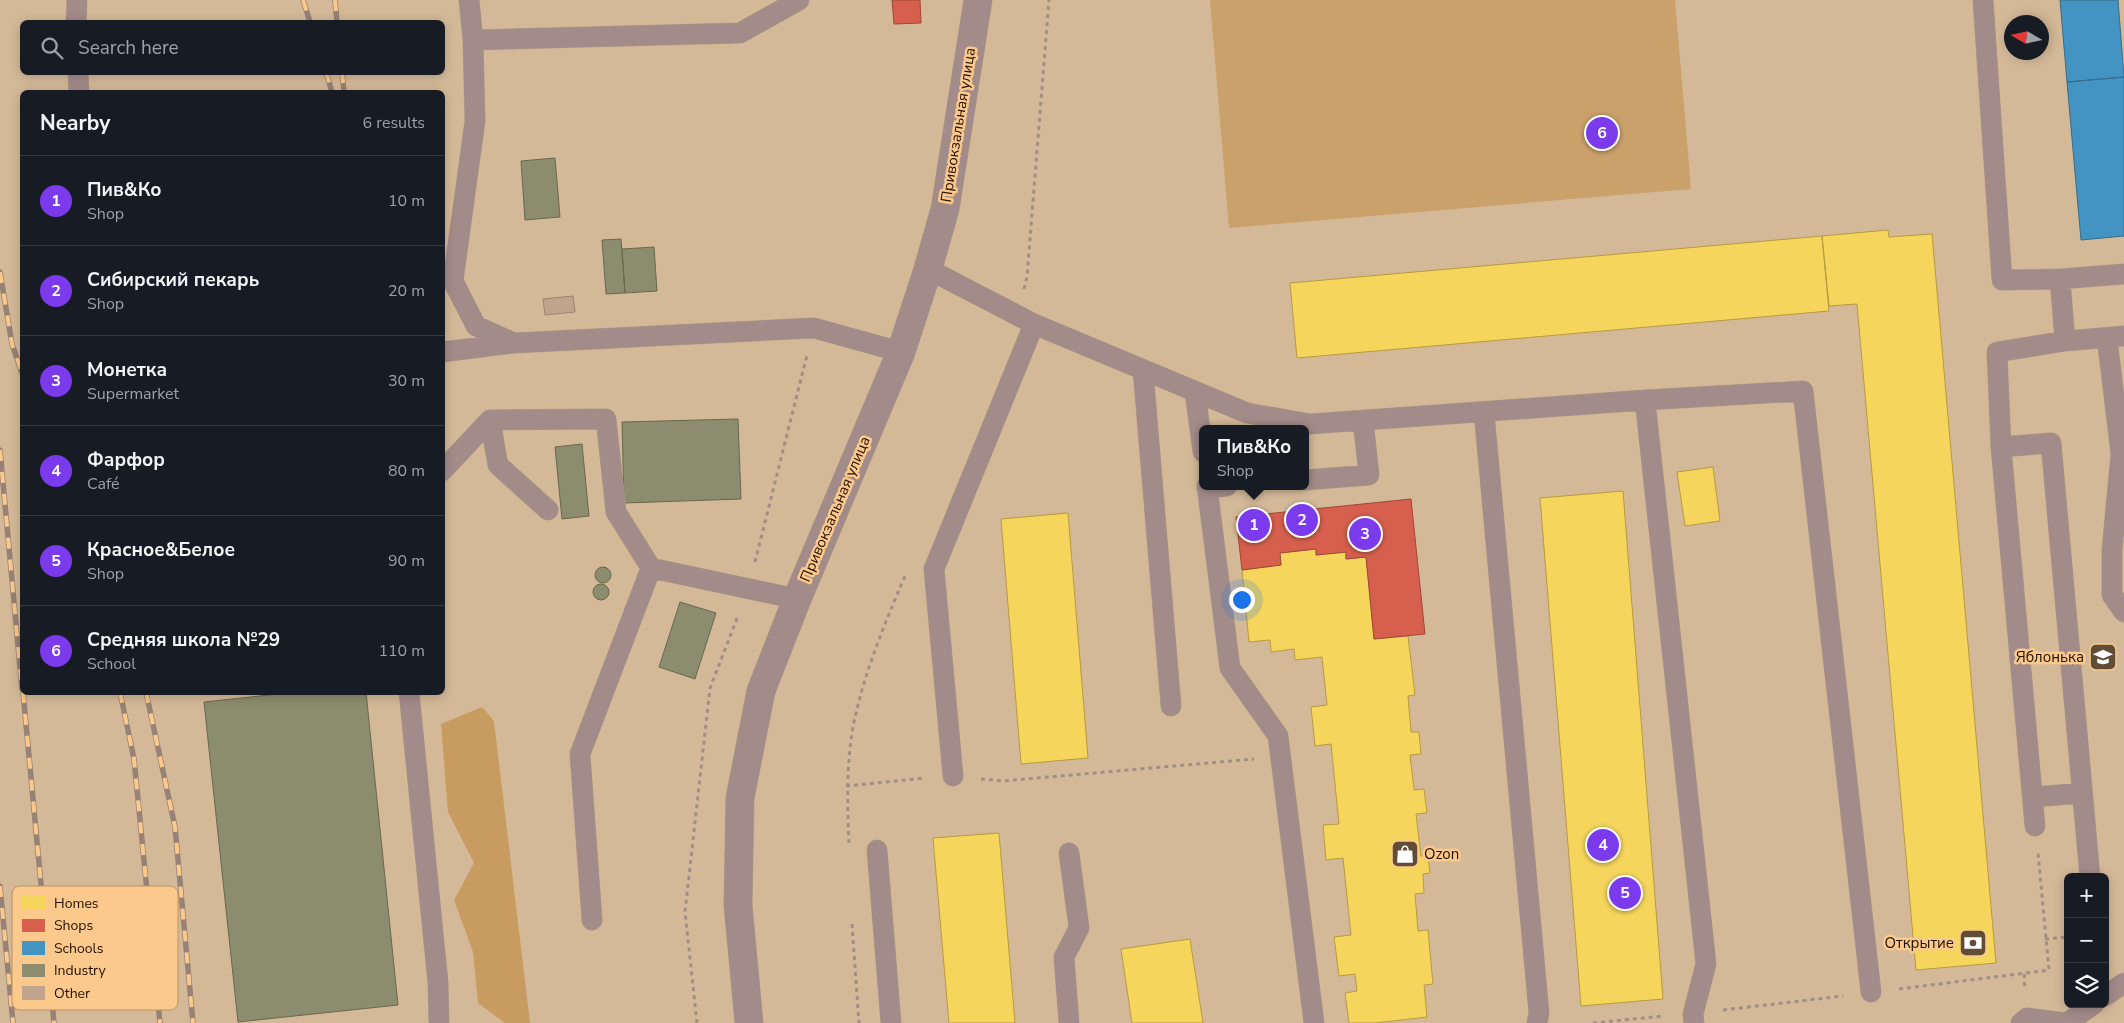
<!DOCTYPE html>
<meta charset="utf-8">
<style>
body{margin:0;font-family:"Nunito Sans",sans-serif;background:#242831;color:#f1f3f6}
.controls{position:absolute;right:15px;bottom:15px;display:grid;overflow:hidden;border-radius:8px;box-shadow:0 2px 12px #0003}
.controls button{width:45px;height:45px;display:grid;place-items:center;padding:0;border:0;border-bottom:1px solid #363941;background:#171b24;color:#f1f3f6;font:25px sans-serif}
.compass{position:absolute;left:2004px;top:15px;width:45px;height:45px;border-radius:50%;background:#171b24;box-shadow:0 2px 12px #0003;rotate:279deg}
.you{position:absolute;left:1241px;top:599px;width:18px;height:18px;margin:-12px;border:4px solid #fff;border-radius:50%;background:#1a73e8;box-shadow:0 0 0 8px #1a73e833}
.badge{display:grid;place-items:center;width:32px;height:32px;border-radius:50%;background:#7c3aed;color:#fff;font-size:16px;font-weight:700}
.pin{position:absolute;translate:-50% -50%;border:2px solid #fff;box-shadow:0 1px 5px #0006}
.popup{position:absolute;left:1199px;top:425px;width:110px;height:65px;box-sizing:border-box;display:grid;place-content:center;border-radius:8px;background:#171b24;filter:drop-shadow(0 1px 4px #0005);font-size:16px;white-space:nowrap;color:#9ea1a6}
.popup b{font-size:19px;color:#f1f3f6}
.popup::after{content:'';position:absolute;left:50%;top:100%;margin-left:-10px;border:10px solid transparent;border-top-color:#171b24}
.list{margin:0;padding:0;list-style:none}
h2{display:flex;justify-content:space-between;align-items:center;height:65px;margin:0;padding:0 20px;font-size:21px}
h2 small{font-size:16px;font-weight:400;color:#9ea1a6}
.list li{display:grid;grid-template-columns:32px 1fr auto;gap:15px;align-items:center;box-sizing:border-box;height:90px;padding:0 20px;border-top:1px solid #363941}
.list b{display:block;font-size:19px;white-space:nowrap}
.list p{margin:0;font-size:16px;white-space:nowrap;color:#9ea1a6}
.list em{font-size:16px;font-style:normal;color:#9ea1a6}
.icon{flex:none;width:28px;height:28px;fill:none;stroke:currentColor;stroke-width:2;stroke-linecap:round;stroke-linejoin:round}
.map{position:relative;flex:none;width:2124px;height:1023px;overflow:hidden}
.search{position:absolute;background:#171b24;box-shadow:0 2px 12px #0003;left:20px;top:20px;width:425px;height:55px;display:flex;align-items:center;gap:12px;box-sizing:border-box;padding:0 18px;border-radius:8px;color:#9ea1a6;font-size:19px}
.panel{position:absolute;background:#171b24;box-shadow:0 2px 12px #0003;left:20px;top:90px;width:425px;height:605px;border-radius:8px}
.map>svg:first-child{display:block}
</style>
<div class="map">
<svg width="2124" height="1023" viewBox="0 0 2124 1023">
<rect width="100%" height="100%" fill="#d4b998"/>
<path fill="#caa06b" d="M1210,0H1675L1691,189L1229,228Z"/>
<path fill="#c89c61" d="M482,707L494,721L530,1023H505L478,1003L473,952L454,900L474,863L448,812L441,724Z"/>
<path fill="#f6d55c" stroke="#b79a40" d="M1888,230L1889,237L1932,234L1996,963L1916,970L1857,304L1829,306L1822,236Z
M1822,236L1829,311L1297,358L1290,283Z
M1713,467L1720,521L1685,526L1677,472Z
M1623,491L1663,999L1581,1006L1540,498Z
M1068,513L1088,758L1021,764L1001,519Z
M1316,549V555L1346,552V559L1366,557L1374,639L1408,636L1415,695L1408,696L1411,732H1419L1421,754L1410,755L1414,790L1424,789L1427,813L1416,814L1421,856H1428L1430,873L1423,874L1424,893L1415,894L1418,931L1428,930L1433,984L1424,985L1427,1017L1375,1023H1349L1345,993L1357,991L1355,974L1339,976L1334,937L1351,935L1343,858L1326,860L1323,825L1339,824L1331,744L1315,746L1311,707L1327,705L1322,657L1295,660L1294,649L1271,652L1270,640L1249,642L1242,570L1281,565L1280,553Z
M999,833L1015,1023H949L933,838Z
M1190,939L1203,1023H1132L1121,949Z"/>
<path fill="#d6604d" stroke="#a04836" d="M892,0H920L921,23L894,24Z
M1411,499L1425,634L1374,639L1366,557L1346,559V552L1316,555V549L1280,553L1281,565L1242,570L1236,517Z"/>
<path fill="#4393c3" stroke="#396c88" d="M2060,0H2118L2124,77L2067,82Z
M2124,77V236L2081,240L2067,82Z"/>
<path fill="#8c8c6e" stroke="#6c674d" d="M555,158L560,217L525,220L521,161Z
M621,239L625,293L606,294L602,240Z
M654,247L657,291L625,293L622,249Z
M738,419L741,499L624,503L622,422Z
M582,444L589,516L562,519L555,447Z
M595 575a8 8 0 1 1 16 0a8 8 0 1 1-16 0Z
M593 592a8 8 0 1 1 16 0a8 8 0 1 1-16 0Z
M680,602L716,613L695,679L659,667Z
M297,692H366L398,1005L238,1022L204,702Z"/>
<path fill="#c0a58c" stroke="#9c846e" d="M573,296L575,312L545,315L543,299Z"/>
<g fill="none" stroke-linecap="round" stroke-linejoin="round">
<g stroke="#af9a82" stroke-width="21">
<path id="service" d="M469,0L473,40L475,121L453,281L476,326L514,343L814,328L901,352
M1983,0L2002,280L2060,279L2124,274
M76,22L77,0
M473,40L740,33L799,0
M78,72L79,92
M928,269L1034,324L1247,413L1310,424L1645,400L1803,391L1871,992
M2060,279L2065,341
M2107,338L2121,454
M442,352L514,343
M1143,370L1171,706
M1195,392L1203,452
M1645,400L1706,964L1693,1014L1694,1023
M1484,412L1539,1013L1537,1023
M490,420L498,465L548,510
M2001,447L2051,443L2090,877
M2124,449L2121,454L2112,550V595L2124,612
M442,471L490,420L606,419L616,512L651,568L797,599
M1305,480L1369,475L1363,420
M1207,486L1230,668L1278,736L1314,1023
M1207,488L1227,486
M409,692L438,983L439,1023
M953,776L934,569L1034,324
M2034,797L2082,793
M2035,826L2001,447L1997,352L2065,341L2124,336
M877,850L891,1023
M1069,853L1079,928L1064,957L1069,1023
M592,920L580,754L651,568
M2105,996L2124,983
M2021,1023L2027,1018L2066,1023
M2067,1023L2094,1004"/>
</g>
<g stroke="#af9a82" stroke-width="29">
<path id="tertiary" d="M749,1023L738,905L740,798L761,691L797,599L901,352L928,269L945,209L978,0"/>
</g>
<path stroke="#a18e84" stroke-width="3" stroke-dasharray="4 4" stroke-linecap="butt" d="M1024,289L1027,277L1049,0
M755,562L807,355
M981,779L1003,781L1254,759
M846,786L925,778
M849,843C847,801 846,754 856,713C867,666 886,620 905,576
M852,924L859,1023
M2045,939L2068,937
M2024,974L2025,990
M1899,989L2049,970L2038,853
M1723,1010L1843,996
M697,1023L685,912L710,688L738,616
M1593,1023L1664,1016"/>
<use href="#service" stroke="#a38b89" stroke-width="20"/>
<use href="#tertiary" stroke="#a38b89" stroke-width="28"/>
<g stroke="#978275" stroke-width="5.5">
<path id="rail" d="M303,0L310,22
M335,0L337,22
M326,72L332,92
M342,72L344,92
M0,272L12,344L22,373
M0,450L22,689
M23,692L54,1023
M120,692L134,759L160,1023
M146,692L175,827L193,1023
M0,886L13,1023"/>
</g>
<use href="#rail" stroke="#fbc98c" stroke-width="4" stroke-dasharray="11" stroke-linecap="butt"/>
</g>
<defs>
<g id="school-square" transform="scale(1.4375)"><rect x="-9" y="-9" width="18" height="18" rx="4" fill="#614c35" stroke="#fbc98c"/><path d="M0-5L7-2L0 1L-7-2ZM-4 1L0 2.5L4 1V4Q0 6-4 4Z" fill="#fff"/></g>
<g id="shop-square" transform="scale(1.4375)"><rect x="-9" y="-9" width="18" height="18" rx="4" fill="#614c35" stroke="#fbc98c"/><path d="M-5-2.5h2.3a2.7 3.5 0 0 1 5.4 0H5L5.5 6h-11ZM-1.5-2.5h3a1.5 2.3 0 0 0-3 0Z" fill="#fff"/></g>
<g id="bank-square" transform="scale(1.4375)"><rect x="-9" y="-9" width="18" height="18" rx="4" fill="#614c35" stroke="#fbc98c"/><path d="M-6-4H6V4H-6ZM0-2.3a2.3 2.3 0 1 0 0 4.6a2.3 2.3 0 1 0 0-4.6Z" fill="#fff"/></g>
</defs>
<g fill-rule="evenodd">
<use href="#school-square" x="2103" y="657"/>
<use href="#shop-square" x="1405" y="854"/>
<use href="#bank-square" x="1973" y="943"/>
</g>
<g text-anchor="middle" dominant-baseline="central" stroke-width="5" stroke-linejoin="round" paint-order="stroke">
<g font-size="15" fill="#231100" stroke="#fbc98c">
<text transform="translate(958 125) rotate(-81)">Привокзальная улица</text>
<text transform="translate(835 509) rotate(-67)">Привокзальная улица</text>
</g>
<g font-size="15" fill="#231100" stroke="#fbc98c" text-anchor="end">
<text x="2084" y="657">Яблонька</text>
<text x="1424" y="854" text-anchor="start">Ozon</text>
<text x="1954" y="943">Открытие</text>
</g>
</g>
<rect x="12" y="886" width="166" height="124" rx="8" fill="#fbc98c" stroke="#ba9262" stroke-width="1"/>
<rect x="22" y="896" width="23" height="14" fill="#f6d55c"/>
<rect x="22" y="919" width="23" height="13" fill="#d6604d"/>
<rect x="22" y="941" width="23" height="14" fill="#4393c3"/>
<rect x="22" y="964" width="23" height="13" fill="#8c8c6e"/>
<rect x="22" y="986" width="23" height="14" fill="#c0a58c"/>
<g font-size="14" fill="#231100">
<text x="54" y="908">Homes</text>
<text x="54" y="930">Shops</text>
<text x="54" y="953">Schools</text>
<text x="54" y="975">Industry</text>
<text x="54" y="998">Other</text>
</g>
</svg>
<div class="controls">
<button>+</button>
<button>−</button>
<button><svg class="icon" aria-label="layers" viewBox="0 0 24 24"><path d="M12 4l9 5-9 5-9-5zM3 14l9 5 9-5"/></svg></button>
</div>
<svg class="compass" viewBox="-18 -18 36 36"><path d="M0-13l5 13h-10z" fill="#e53935"/><path d="M0 13l5-13h-10z" fill="#9ea1a6"/></svg>
<div class="you"></div>
<div class="pin badge" style="left:1254px;top:525px">1</div>
<div class="popup"><b>Пив&amp;Ко</b>Shop</div>
<div class="pin badge" style="left:1302px;top:520px">2</div>
<div class="pin badge" style="left:1365px;top:534px">3</div>
<div class="pin badge" style="left:1603px;top:845px">4</div>
<div class="pin badge" style="left:1625px;top:893px">5</div>
<div class="pin badge" style="left:1602px;top:133px">6</div>
<div class="search"><svg class="icon" aria-label="search" viewBox="0 0 24 24"><circle cx="10" cy="10" r="6"/><path d="M15 15l6 6"/></svg>Search here</div>
<section class="panel">
<h2>Nearby<small>6 results</small></h2>
<ul class="list">
<li><span class="badge">1</span><div><b>Пив&amp;Ко</b><p>Shop</p></div><em>10 m</em></li>
<li><span class="badge">2</span><div><b>Сибирский пекарь</b><p>Shop</p></div><em>20 m</em></li>
<li><span class="badge">3</span><div><b>Монетка</b><p>Supermarket</p></div><em>30 m</em></li>
<li><span class="badge">4</span><div><b>Фарфор</b><p>Café</p></div><em>80 m</em></li>
<li><span class="badge">5</span><div><b>Красное&amp;Белое</b><p>Shop</p></div><em>90 m</em></li>
<li><span class="badge">6</span><div><b>Средняя школа №29</b><p>School</p></div><em>110 m</em></li>
</ul>
</section>
</div>
